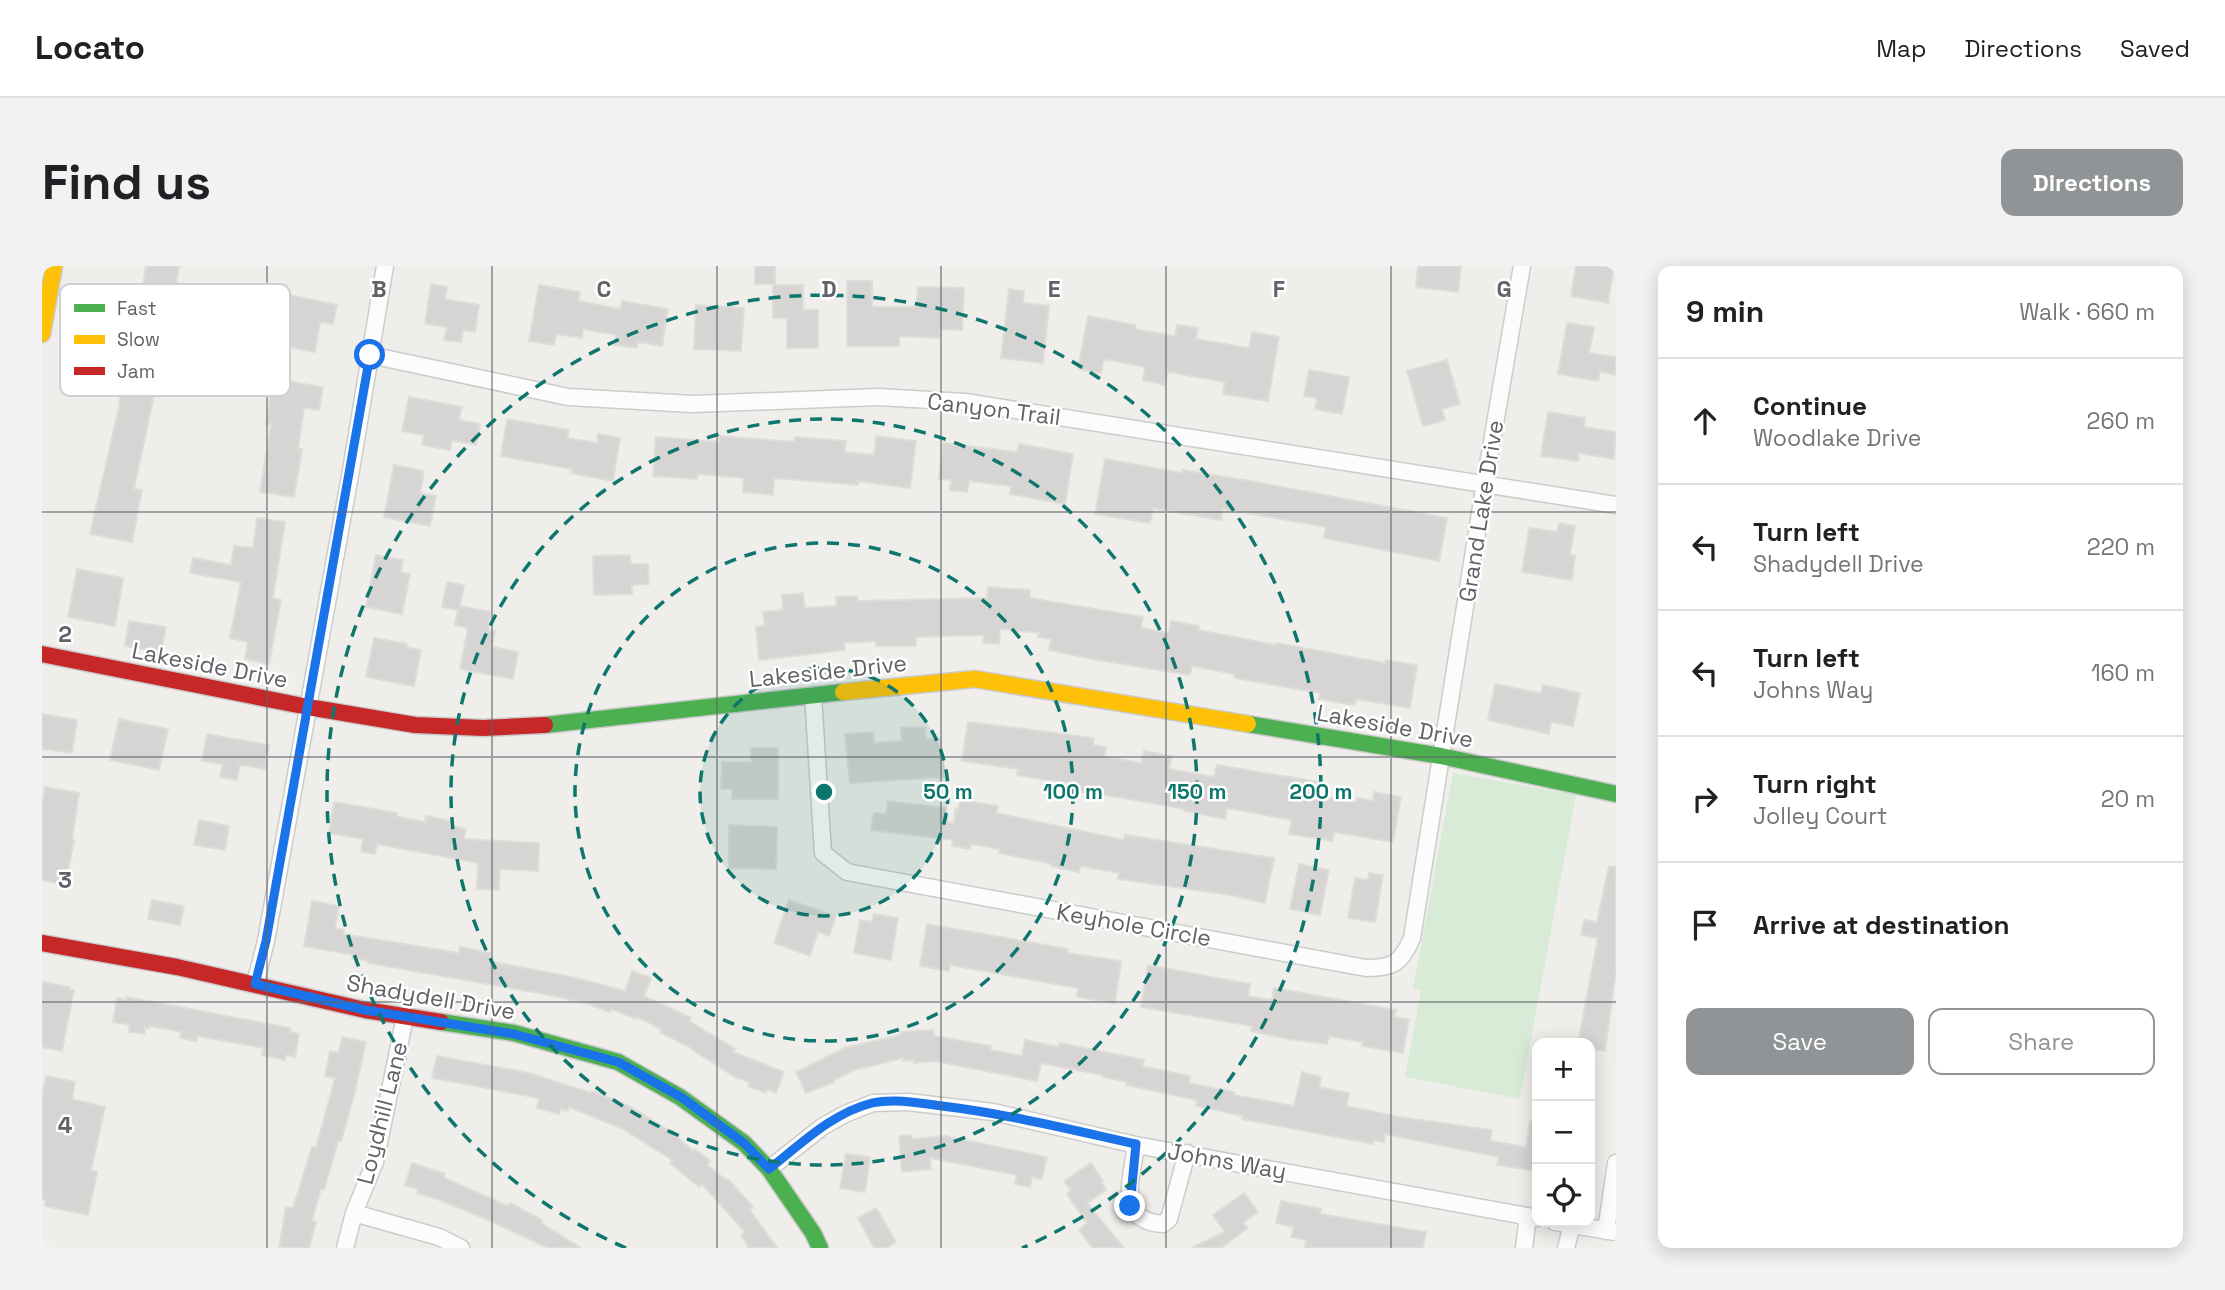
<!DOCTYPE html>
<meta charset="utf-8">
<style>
body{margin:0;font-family:"Space Grotesk",sans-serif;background:#f2f2f2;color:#202124}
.controls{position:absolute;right:21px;bottom:21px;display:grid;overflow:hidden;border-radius:14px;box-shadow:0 4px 18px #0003}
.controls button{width:63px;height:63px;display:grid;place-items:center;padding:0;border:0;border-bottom:2px solid #e0e0e0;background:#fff;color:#202124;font:35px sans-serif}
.stop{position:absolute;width:21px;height:21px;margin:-16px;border:5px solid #1a73e8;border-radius:50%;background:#fff}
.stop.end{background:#1a73e8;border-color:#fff;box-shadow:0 2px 7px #0008}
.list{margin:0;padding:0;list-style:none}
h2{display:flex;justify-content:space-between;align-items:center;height:91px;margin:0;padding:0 28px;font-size:30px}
h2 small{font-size:23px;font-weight:400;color:#757577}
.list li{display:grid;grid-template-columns:46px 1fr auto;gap:21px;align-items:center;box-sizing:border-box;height:126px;padding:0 28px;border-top:2px solid #e0e0e0}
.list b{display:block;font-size:26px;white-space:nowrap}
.list p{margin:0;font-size:23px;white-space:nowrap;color:#757577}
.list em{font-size:23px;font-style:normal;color:#757577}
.actions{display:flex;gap:14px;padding:21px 28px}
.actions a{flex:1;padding:16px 0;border:2px solid #919496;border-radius:14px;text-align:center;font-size:24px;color:#919496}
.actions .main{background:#919496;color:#fff}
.icon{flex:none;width:38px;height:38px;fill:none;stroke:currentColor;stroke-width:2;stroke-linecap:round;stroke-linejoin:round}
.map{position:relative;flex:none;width:1574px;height:982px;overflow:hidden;border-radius:14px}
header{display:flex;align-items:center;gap:42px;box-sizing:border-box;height:98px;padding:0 35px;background:#fff;border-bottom:2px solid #e0e0e0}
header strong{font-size:33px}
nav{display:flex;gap:38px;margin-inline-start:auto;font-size:24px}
.intro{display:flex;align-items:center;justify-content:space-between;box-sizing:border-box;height:168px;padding:0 42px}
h1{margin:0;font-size:49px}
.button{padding:18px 32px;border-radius:14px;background:#919496;color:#fff;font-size:24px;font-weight:700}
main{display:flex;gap:42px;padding:0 42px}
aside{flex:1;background:#fff;border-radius:14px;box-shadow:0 4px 18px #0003}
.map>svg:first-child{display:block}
</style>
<header>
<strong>Locato</strong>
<nav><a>Map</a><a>Directions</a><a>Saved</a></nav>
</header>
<div class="intro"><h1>Find us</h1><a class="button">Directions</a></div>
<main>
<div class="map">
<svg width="1574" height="982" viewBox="0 0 1574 982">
<rect width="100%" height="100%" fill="#efeeea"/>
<path fill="#d8ebd6" d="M1411,507L1534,529L1478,833L1363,811L1379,724L1371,723Z"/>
<path fill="#d6d5d3" stroke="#deddd9" stroke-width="2" d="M104,0H137L129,53L123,52L111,134L92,223L100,224L90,276L48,268L77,141L89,61L95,62Z
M713,0H733V18H713Z
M1376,0H1419L1416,26L1374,21Z
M1534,0H1572L1566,37L1529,30Z
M805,15H830V41H874L876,21L922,22L920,64L898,63V72L857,70V80H805Z
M389,18L405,21L403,33L437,39L433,66L421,64L419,76L402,74L405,61L383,58Z
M497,19L538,26L536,35L578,43L580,35L626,43L620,80L596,76L595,82L572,79L574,69L541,63L540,72L514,68L512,79L487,75Z
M731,19H761V44H776V82H745V52H731Z
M967,23L982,25L981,37L1007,40L1001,97L959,92Z
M247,29L295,39L291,58L278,56L273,86L236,79L239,64L226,62L229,46L243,49Z
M654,39L702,42L699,85L652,83Z
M1046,50L1093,59V63L1133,70L1135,59L1156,62L1154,73L1207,82L1210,66L1237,71L1226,135L1181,128L1183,116L1126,106L1123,119L1101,114L1103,101L1062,93L1059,107L1036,103Z
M1525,57L1552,61L1547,87L1574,91V109L1558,106L1556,115L1516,108Z
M1405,94L1418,138L1400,143L1403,154L1381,160L1365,105Z
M1267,104L1307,111L1300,148L1273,143L1275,132L1262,130Z
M231,113L281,121L277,144L262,142L256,183H260L252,231L218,226L229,159L224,158Z
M367,131L420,141L417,154L438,158L434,179L410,174L408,184L380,179L382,169L360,165Z
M1506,146L1543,152L1542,161L1574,166L1572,193L1537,187L1536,195L1499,190Z
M465,153L527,164L525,172L555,177L556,168L578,172L571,215L529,207L530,203L459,190Z
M677,170L752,176L753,171L804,175L803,186L832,189L834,170L874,175L868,222L816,215V219L732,212L731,229L701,226L702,212L656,208L655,213L611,210L614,171L677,176Z
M901,177L975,186L977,178L1031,188L1023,238L968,228L969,220L927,215L925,226L908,224L909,214L897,213Z
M1063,193L1141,207V204L1208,215L1405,252L1397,295L1282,272L1284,261L1181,243L1179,254L1111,242L1108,257L1053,248Z
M352,199L382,205L378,227L394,230L388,260L342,251Z
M215,252L243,256L231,332L239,334L227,398L203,393L206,376L188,372L199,316L148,307L151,292L189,299L192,280L211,282Z
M1517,257L1533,260L1528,289L1533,290L1530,314L1480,306L1487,262L1515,266Z
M334,289L361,294L359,306L368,308L360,348L324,341Z
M588,289L589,298H606L607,318L590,319V328L552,329L551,290Z
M35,303L81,312L73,360L26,351Z
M405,316L422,319L418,340L449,346L446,364L453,365L450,381L476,386L471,413L418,403L426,362L413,359L416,344L400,341Z
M946,321L988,324V332L1101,351L1099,362L1127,367L1129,355L1157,360L1156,364L1234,379L1235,377L1343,397L1344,394L1375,399L1368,442L1314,433L1313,439L1277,433L1278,427L1192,412V408L1150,400L1148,409L1050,393L1007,384L1009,373L996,371L997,367L958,363L957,378L941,377L942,369L874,371V380H834V375L802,377L803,384L717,394L714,361L723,360L721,346L741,344L740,329L761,327L763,342L794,340V331L815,330L816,335L945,332Z
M87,355L124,361L119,386L83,380Z
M332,372L365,378L364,381L379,384L372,420L324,411Z
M1453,418L1499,427L1501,419L1538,427L1531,460L1509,456L1507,468L1446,454Z
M0,448L35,454L30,487L0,483Z
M77,453L126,463L117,504L68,494Z
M926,456L1052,472L1051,479L1064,481L1063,491L1099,497L1102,485L1130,490L1127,503L1172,511L1175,499L1277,516L1275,530L1314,536L1315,532L1331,535L1332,526L1359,531L1351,576L1292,566L1291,575L1247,568L1250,554L1185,542L1183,553L1143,545V543L1057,528V529L1028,525L1029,518L975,509L976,503L920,495Z
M883,461L884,473L899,472L902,511L808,517L803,468L831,466L832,477L860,475L859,462Z
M165,468L227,479L223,503L198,499L195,514L178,511L181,498L160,495Z
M709,482H736V533H690V523H679L680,496H709Z
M3,521L37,527L30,574L32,575L23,619L0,614V539Z
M918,534L956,540L954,547L1082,574L1083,569L1232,592L1223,637L1188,629L1076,613L1077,607L1038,600L1037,606L1009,600L1010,598L957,587L958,583L929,578L928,583L910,580L911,574L829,564L832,547L844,548L846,535L904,542L905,556L912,557L913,543L916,544Z
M292,536L355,547L354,550L383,556L384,550L409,555L408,560L424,563L422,573L497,577L496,605L458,603L457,624L435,623L436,597L335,578L333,588L319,586L321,573L287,567Z
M157,554L187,560L183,584L152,579Z
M687,559L735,561L734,603L687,602Z
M1257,598L1287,604L1278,649L1248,643Z
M1567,600L1574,601V704L1563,785L1548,783V777H1536L1556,672L1539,669L1542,654L1555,656Z
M1327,607L1341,609L1333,656L1306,652L1313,612L1326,614Z
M110,634L142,640L138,659L106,653Z
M747,634L794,650L787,670L776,666L768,690L732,677Z
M270,635L297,640L293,662L302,664L301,668L417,687L418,681L449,687L447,695L530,711L583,725L590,705L609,712L602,730L649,752L647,755L693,783L691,786L742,806L734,827L725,823L724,827L706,820L708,816L693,811L649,783V782L618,766L619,763L595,751L594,753L569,743L568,746L546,738L508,729L326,697L327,695L310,692L311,689L262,680Z
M832,648L856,652L849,694L812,687L818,654L830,656Z
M885,658L1026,683L1025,687L1079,695L1073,737L1035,731L1036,722L908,699L907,705L878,700Z
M1106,699L1208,718L1206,730L1230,734L1232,722L1354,744L1352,751L1367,753L1361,787L1320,780L1321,776L1287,770L1285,778L1246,773L1209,765L1210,760L1099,741Z
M0,716L28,721V724H32L20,785L0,781Z
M85,731L248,762V766L257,768L253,791L244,789L243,794L220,789L222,782L155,770L154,775L138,772L140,766L107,760V762L103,761L102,768L87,766L88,759L71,756L75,732L84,734Z
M891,764L892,770L949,780L948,784L980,790L983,774L1017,781L1018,777L1102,794L1100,800L1148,810L1147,817L1192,826V829L1252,840L1260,806L1279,811L1277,821L1307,827L1304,840L1358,851L1450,864L1448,875L1484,881L1488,855L1495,856V890L1493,905L1455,899L1457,891L1343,868L1342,876L1331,874V878L1200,853L1201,850L1154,840L1155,834L1084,819L1085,816L1061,811V809L999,797L995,815L893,795L872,797V794L861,795V792L812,804L792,814V816L764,827L754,806L802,782L859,769V766Z
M300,771L324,776L313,825L299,876L296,875L282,924L279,923L270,955L274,956L267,982H237L244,941L251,942L270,881L274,882L293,812L283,810L288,785L297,787Z
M395,790L487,807L549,827L550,825L587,840L631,867L651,885L653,883L668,895L665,899L684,914L686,913L711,941L708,944L735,982H707L699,969L703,966L660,918L657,921L628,897L630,894L581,863L527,841L526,845L519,843L517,848L495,842L497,832L390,812Z
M4,810L33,816L30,833L63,841L49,904L55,906L46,949L3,940L4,934L0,933V831Z
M870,869V873L903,870L1005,891L1000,913L990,911L988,921L973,918L975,909L888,892L889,903L860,906L857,870Z
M804,888L828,891L823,926L798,922Z
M370,897L403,908L402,912L466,940L468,937L500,954L499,957L539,982H506L444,953L395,933L375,927L376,923L363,919Z
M1049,897L1061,915L1059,916L1064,924L1045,937L1082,982H1051L1037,964L1045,957L1025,928L1029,924L1022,915Z
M1202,927L1216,946L1201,957L1206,962L1179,982H1149L1183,966L1171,949Z
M1239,935L1279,943L1278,948L1384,966L1381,982H1263L1264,974L1249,971L1252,961L1234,957Z
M834,942L854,976L844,982H832L816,952Z"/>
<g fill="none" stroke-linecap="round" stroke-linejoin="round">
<g stroke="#cbcccc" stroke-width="19">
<path id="street" d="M328,89L526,131L651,138L836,131L923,136L1574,239
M771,429L781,587L805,606L1324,702C1352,702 1359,697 1370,672L1443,216L1480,0
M213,718L224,675L309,204L343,0
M1094,879C1090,912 1073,955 1121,958L1127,953L1145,887
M727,903L780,861L803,848L831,837L866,836L951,846L1094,879L1495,952
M312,947L397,971L419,982
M1513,956L1573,966
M1564,965L1574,897
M303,982L312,947L333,896L363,751
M1482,982L1486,950
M1524,982L1530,959"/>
</g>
<g stroke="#cacacb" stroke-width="19">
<path id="fast" d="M1206,458L1399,490L1574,528
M503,459L801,426
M399,756L472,767L576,796L638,831L702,877L727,903L771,967L778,982"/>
</g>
<g stroke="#cacacb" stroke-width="19">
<path id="slow" d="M0,68L12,0
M801,426L933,413L1206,458"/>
</g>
<g stroke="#cacacb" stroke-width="19">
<path id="jam" d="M0,388L266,441L373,459L441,462L503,459
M0,677L135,701L323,744L399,756"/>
</g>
<use href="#street" stroke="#fdfcfc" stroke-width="16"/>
<use href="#fast" stroke="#4caf50" stroke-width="16"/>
<use href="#slow" stroke="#ffc107" stroke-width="16"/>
<use href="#jam" stroke="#c62828" stroke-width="16"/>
</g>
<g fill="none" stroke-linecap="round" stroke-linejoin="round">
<path stroke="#1a73e8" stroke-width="9" d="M328,89L224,675L213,718L323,744L472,768L576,796L639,831L702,877L727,903C758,879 790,847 830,837C852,832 878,837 900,840C966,848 1030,864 1094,878L1088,940"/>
</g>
<path fill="none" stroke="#5f6368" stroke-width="2" stroke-opacity="0.55" d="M225,0V982M450,0V982M675,0V982M899,0V982M1124,0V982M1349,0V982M0,246H1574M0,491H1574M0,736H1574"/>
<circle cx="782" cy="526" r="124" fill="#0f766e" fill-opacity=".12"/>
<g fill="none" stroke="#0f766e" stroke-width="3.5" stroke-dasharray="12 9">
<circle cx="782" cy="526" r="124"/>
<circle cx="782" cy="526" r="249"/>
<circle cx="782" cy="526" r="373"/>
<path d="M584 982A497 497 0 1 1 980 982"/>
</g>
<g text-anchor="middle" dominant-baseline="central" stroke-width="5" stroke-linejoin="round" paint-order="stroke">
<g font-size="23" fill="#5f6368" stroke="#fff">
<text transform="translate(952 143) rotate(7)">Canyon Trail</text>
<text transform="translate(1439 245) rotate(-81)">Grand Lake Drive</text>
<text transform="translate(168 399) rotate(11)">Lakeside Drive</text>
<text transform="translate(786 405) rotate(-6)">Lakeside Drive</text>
<text transform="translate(1353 460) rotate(10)">Lakeside Drive</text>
<text transform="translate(1092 659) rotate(10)">Keyhole Circle</text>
<text transform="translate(389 731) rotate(10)">Shadydell Drive</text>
<text transform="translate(340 847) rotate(-76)">Loydhill Lane</text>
<text transform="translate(1185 895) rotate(10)">Johns Way</text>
</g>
</g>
<rect x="18" y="18" width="230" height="112" rx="10" fill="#fff" stroke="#cfd0d2" stroke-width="2"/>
<rect x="32" y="38" width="31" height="8" fill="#4caf50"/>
<rect x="32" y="69" width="31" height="9" fill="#ffc107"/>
<rect x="32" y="101" width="31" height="8" fill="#c62828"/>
<g font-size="19" fill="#5f6368">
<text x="75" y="49">Fast</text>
<text x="75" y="80">Slow</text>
<text x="75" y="112">Jam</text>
</g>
<g font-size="23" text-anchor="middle" font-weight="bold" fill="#5f6368" stroke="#fff" stroke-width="5" stroke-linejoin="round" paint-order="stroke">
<text x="337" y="31">B</text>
<text x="562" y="31">C</text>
<text x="787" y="31">D</text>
<text x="1012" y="31">E</text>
<text x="1237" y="31">F</text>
<text x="1462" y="31">G</text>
<text x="23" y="376">2</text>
<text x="23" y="622">3</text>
<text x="23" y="867">4</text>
</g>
<circle cx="782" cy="526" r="10" fill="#0f766e" stroke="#fff" stroke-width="3.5"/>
<g font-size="21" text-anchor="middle" font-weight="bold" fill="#0f766e" stroke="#fff" stroke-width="5" stroke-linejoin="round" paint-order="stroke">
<text x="906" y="533">50 m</text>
<text x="1031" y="533">100 m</text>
<text x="1155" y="533">150 m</text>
<text x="1279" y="533">200 m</text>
</g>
</svg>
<div class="controls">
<button>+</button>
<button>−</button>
<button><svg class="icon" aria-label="locate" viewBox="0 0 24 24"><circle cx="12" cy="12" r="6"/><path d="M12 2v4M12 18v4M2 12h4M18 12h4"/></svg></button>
</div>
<div class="stop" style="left:328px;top:89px"></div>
<div class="stop end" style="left:1088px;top:940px"></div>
</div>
<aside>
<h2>9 min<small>Walk · 660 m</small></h2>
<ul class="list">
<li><svg class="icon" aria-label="ahead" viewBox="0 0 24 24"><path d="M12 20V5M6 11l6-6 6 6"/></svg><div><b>Continue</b><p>Woodlake Drive</p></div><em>260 m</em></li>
<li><svg class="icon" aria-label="left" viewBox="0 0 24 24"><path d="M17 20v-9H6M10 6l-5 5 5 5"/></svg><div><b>Turn left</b><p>Shadydell Drive</p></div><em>220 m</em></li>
<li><svg class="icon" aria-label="left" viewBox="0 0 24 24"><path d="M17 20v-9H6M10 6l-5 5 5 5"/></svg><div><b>Turn left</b><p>Johns Way</p></div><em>160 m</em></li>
<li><svg class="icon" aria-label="right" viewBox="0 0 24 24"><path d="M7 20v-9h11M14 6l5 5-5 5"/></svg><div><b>Turn right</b><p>Jolley Court</p></div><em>20 m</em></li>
<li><svg class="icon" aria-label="arrive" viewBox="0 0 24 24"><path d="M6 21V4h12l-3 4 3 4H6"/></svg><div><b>Arrive at destination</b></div></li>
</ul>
<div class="actions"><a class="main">Save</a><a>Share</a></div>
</aside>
</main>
